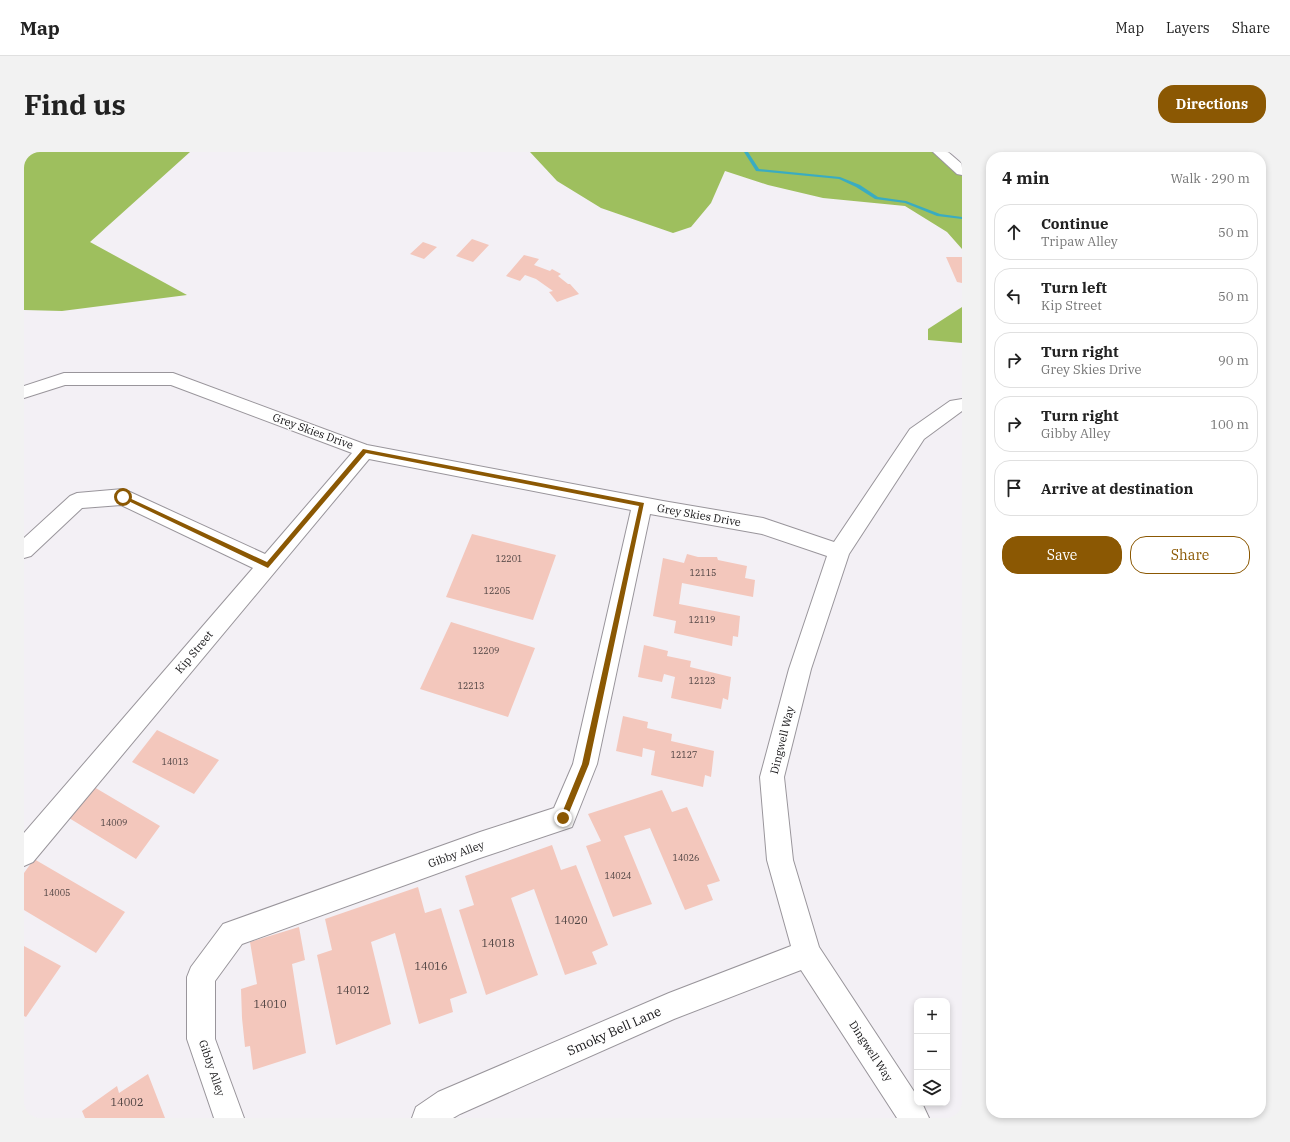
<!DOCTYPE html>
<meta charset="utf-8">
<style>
body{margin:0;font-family:"IBM Plex Serif",serif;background:#f2f2f2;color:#222}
.controls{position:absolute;right:12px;bottom:12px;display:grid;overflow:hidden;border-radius:8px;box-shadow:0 2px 6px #0003}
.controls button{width:36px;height:36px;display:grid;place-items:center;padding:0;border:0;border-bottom:1px solid #e0e0e0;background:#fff;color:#222;font:20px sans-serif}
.stop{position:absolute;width:12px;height:12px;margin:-9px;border:3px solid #8b5803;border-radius:50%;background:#fff}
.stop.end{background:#8b5803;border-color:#fff;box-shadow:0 1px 4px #0008}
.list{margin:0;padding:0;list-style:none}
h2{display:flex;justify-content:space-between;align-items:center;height:52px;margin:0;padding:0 16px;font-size:17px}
h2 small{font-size:13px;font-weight:400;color:#767676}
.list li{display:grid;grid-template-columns:26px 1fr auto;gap:12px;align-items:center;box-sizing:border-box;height:56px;margin:0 8px 8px;padding:0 8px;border:1px solid #e0e0e0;border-radius:16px}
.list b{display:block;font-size:15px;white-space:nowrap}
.list p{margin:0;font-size:13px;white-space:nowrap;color:#767676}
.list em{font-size:13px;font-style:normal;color:#767676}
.actions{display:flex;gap:8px;padding:12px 16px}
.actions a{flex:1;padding:9px 0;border:1px solid #8b5803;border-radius:16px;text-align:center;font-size:14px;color:#8b5803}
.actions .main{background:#8b5803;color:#fff}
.icon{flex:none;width:22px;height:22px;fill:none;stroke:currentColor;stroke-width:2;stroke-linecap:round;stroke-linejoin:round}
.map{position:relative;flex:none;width:938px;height:966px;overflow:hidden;border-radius:16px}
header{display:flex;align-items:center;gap:24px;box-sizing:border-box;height:56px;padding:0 20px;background:#fff;border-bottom:1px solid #e0e0e0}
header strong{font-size:19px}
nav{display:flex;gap:22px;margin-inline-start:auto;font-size:14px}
.intro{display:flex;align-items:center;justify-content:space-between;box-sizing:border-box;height:96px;padding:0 24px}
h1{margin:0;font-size:28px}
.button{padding:10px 18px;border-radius:16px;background:#8b5803;color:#fff;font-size:14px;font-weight:700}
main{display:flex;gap:24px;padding:0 24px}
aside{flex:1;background:#fff;border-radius:16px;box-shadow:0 2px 6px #0003}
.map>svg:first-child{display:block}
</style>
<header>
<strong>Map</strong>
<nav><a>Map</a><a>Layers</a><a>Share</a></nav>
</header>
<div class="intro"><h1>Find us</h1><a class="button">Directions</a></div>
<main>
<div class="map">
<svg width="938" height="966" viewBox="0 0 938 966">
<rect width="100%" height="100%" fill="#f3f0f5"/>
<path fill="#9ebf5e" d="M0,0H166L66,90L163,143L38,159L0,158Z
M506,0H916L938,19V97L923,80L881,54L799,46L744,33L701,19L687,51L667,75L649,81L577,56L533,29Z
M938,155V191L904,188V177Z"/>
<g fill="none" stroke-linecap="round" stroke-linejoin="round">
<path fill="#3aacc1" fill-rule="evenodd" d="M720,0H724L735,17L816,25L836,33L854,45L882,49L916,62L938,65V67L913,64L881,51L851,47L832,35L815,27L732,19Z"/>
</g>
<path fill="#f3c7bc" d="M448,87L465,93L449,110L432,104Z
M399,90L413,95L400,107L386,102Z
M500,103L515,107L510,113L526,119L528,117L537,122L534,124L544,132H546L555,142L533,150L525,140L529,139L512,127L501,123L496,129L482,124Z
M922,105H938V131L933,130Z
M448,382L532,403L509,468L422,445Z
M663,402L674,405H693L694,408L723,414L721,426L731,428L729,445L658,431L655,452L716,464L714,485L709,484L708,494L650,481L652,469L629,464L639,406L660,411Z
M427,470L511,496L484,565L396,537Z
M620,493L644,499L643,504L667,509L666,515L707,525L704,548L699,546L697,557L647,546L651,525L640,522L638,530L614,525Z
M599,564L624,570L623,576L648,582L647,589L690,599L687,625L681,623L679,635L627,623L631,599L619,596L618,605L592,599Z
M133,578L195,608L170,642L108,610Z
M70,635L136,674L112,707L45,666Z
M638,638L648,660L663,655L696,729L683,733L689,748L661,758L626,676L600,684L628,752L589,765L562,694L577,689L564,662Z
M528,693L537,718L552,713L584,793L568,800L573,812L541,823L510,737L487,746L514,823L462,843L435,758L450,753L441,724Z
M10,707L101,760L72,801L0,758V721Z
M394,735L401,761L417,756L443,841L426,847L429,860L395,872L371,781L347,790L367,872L312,893L293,803L308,798L301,767Z
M275,775L281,808L268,812L282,901L229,918L226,894L221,895L218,866L217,837L233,832L226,790Z
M0,794L37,814L2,865L0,864Z
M124,922L141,966H61L58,959L93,934L95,941Z"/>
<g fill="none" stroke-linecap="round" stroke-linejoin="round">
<g stroke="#99959b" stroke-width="2">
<path id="minor" d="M40,221H149L343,293L639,349L739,366L810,390L886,277L926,249L938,247V259L900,287L825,402L787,517L760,625L769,708L795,795L893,944V951H898L905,966H873L777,818L650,867L436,962L429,966H388L392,955L414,940L645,841L767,794L743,708L736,625L765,517L803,404L738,382L626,362L573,612L548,675L456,706L218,792L191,829V887L220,966H190L163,887V825L167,815L199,772L456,680L530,656L549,612L607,358L345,307L9,710L0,714V681L229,416L97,353L58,356L7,404L0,406V386L46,344L53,341L99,337L106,340L241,402L328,301L147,233H41L0,246V234Z"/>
</g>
<g stroke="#99959b" stroke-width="2">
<path id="tertiary" d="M909,0H924L938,12V23L933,22Z"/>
</g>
<use href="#minor" fill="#fff" fill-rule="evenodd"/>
<use href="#tertiary" fill="#fff" fill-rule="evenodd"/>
</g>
<path fill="#8b5803" d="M339,297L620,351L565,612L542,668H537L536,666L558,612L615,354L342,301L244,416L96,345L97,344H101L243,410Z"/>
<g text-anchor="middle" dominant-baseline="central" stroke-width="3" stroke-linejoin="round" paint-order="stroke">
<g font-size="9" fill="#4c4140">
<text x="485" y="406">12201</text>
<text x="679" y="420">12115</text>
<text x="473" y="438">12205</text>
<text x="678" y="467">12119</text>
<text x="462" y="498">12209</text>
<text x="678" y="528">12123</text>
<text x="447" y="533">12213</text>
<text x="660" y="602">12127</text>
<text x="151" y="609">14013</text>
<text x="90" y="670">14009</text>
<text x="662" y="705">14026</text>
<text x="594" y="723">14024</text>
<text x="33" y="740">14005</text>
</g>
<g font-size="11" fill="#151416" stroke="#fefefe">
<text transform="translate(289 279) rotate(20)">Grey Skies Drive</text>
<text transform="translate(675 363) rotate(10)">Grey Skies Drive</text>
<text transform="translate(170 500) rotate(-50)">Kip Street</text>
<text transform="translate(758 588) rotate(-76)">Dingwell Way</text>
<text transform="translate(432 702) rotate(-20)">Gibby Alley</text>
<text transform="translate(847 899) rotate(57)">Dingwell Way</text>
<text transform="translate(188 916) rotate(71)">Gibby Alley</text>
</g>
<g font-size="11" fill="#4c4140">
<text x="547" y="768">14020</text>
<text x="474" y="791">14018</text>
<text x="407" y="814">14016</text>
<text x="329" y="838">14012</text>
<text x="246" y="852">14010</text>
<text x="103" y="950">14002</text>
</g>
<g font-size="13" fill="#151416" stroke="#fefefe">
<text transform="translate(590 879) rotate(-24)">Smoky Bell Lane</text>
</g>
</g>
</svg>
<div class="controls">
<button>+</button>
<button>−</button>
<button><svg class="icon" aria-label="layers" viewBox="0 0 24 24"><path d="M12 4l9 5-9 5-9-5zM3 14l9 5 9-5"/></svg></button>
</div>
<div class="stop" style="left:99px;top:345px"></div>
<div class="stop end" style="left:539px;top:666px"></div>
</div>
<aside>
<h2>4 min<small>Walk · 290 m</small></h2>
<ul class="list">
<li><svg class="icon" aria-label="ahead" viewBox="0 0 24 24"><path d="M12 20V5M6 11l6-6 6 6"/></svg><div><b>Continue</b><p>Tripaw Alley</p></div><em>50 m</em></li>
<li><svg class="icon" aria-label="left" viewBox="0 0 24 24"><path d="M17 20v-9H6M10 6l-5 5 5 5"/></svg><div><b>Turn left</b><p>Kip Street</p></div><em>50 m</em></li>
<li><svg class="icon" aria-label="right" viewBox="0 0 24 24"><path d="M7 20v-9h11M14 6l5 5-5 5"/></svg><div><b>Turn right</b><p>Grey Skies Drive</p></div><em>90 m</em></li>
<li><svg class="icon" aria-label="right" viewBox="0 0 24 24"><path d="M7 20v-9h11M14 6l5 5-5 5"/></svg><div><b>Turn right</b><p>Gibby Alley</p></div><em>100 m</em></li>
<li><svg class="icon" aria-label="arrive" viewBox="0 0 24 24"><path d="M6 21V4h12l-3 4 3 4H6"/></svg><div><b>Arrive at destination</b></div></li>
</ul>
<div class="actions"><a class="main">Save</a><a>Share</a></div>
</aside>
</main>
